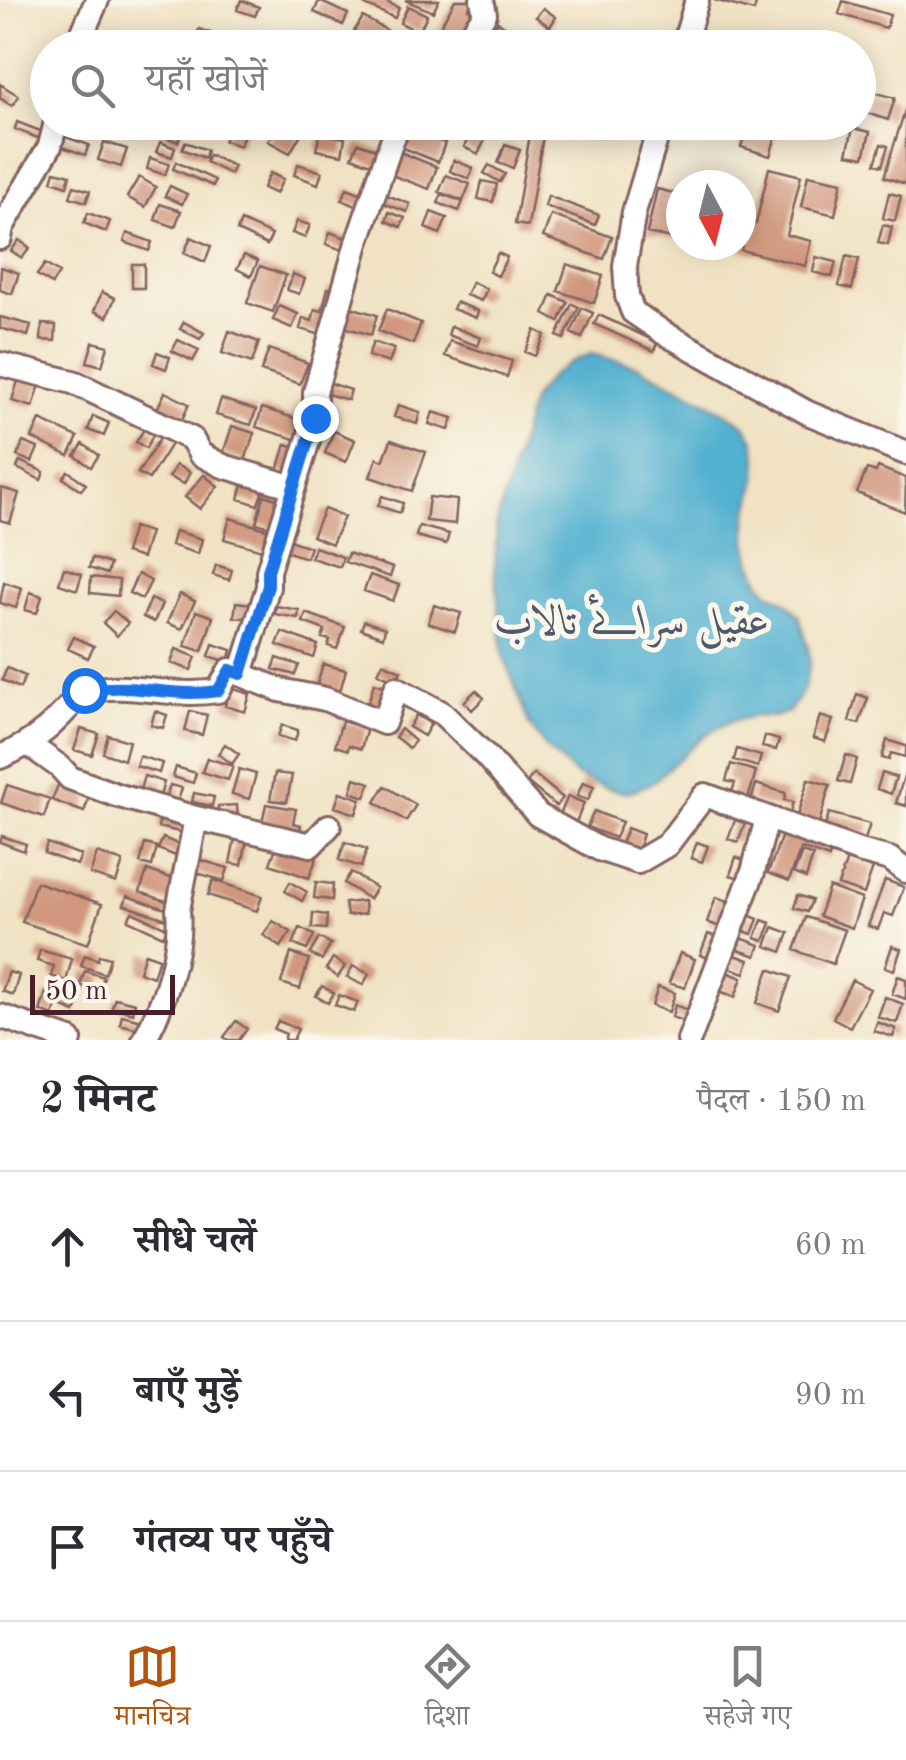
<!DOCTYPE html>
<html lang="hi">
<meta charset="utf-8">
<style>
body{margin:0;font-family:"Old Standard TT",Amiri,"Noto Serif Devanagari",serif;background:#f2f2f3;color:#2b2b33}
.compass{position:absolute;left:666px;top:170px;width:90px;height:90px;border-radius:50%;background:#fff;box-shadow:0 5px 25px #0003;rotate:173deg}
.scale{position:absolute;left:30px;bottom:25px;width:145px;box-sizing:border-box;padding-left:10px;border:5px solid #4a1f2b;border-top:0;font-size:28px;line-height:35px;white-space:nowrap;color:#4a1f2b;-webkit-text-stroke:8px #fbf7ec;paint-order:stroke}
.stop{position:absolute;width:30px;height:30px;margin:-22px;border:8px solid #1a73e8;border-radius:50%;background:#fff}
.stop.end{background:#1a73e8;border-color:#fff;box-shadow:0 2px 10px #0008}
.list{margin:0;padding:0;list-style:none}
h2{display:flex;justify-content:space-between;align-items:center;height:130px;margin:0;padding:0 40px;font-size:42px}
h2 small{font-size:32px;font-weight:400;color:#7c7c81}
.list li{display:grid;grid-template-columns:65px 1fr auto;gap:30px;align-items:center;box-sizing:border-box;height:150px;padding:0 40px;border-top:2px solid #e1e1e2}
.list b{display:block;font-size:38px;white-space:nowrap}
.list em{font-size:32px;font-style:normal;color:#7c7c81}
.icon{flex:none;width:55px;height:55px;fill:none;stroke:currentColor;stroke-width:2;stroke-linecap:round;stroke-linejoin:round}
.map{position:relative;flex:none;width:906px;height:1040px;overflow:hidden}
.search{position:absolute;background:#fff;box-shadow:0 5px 25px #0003;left:30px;right:30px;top:30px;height:110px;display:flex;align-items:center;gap:25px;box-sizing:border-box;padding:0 35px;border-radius:55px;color:#7c7c81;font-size:38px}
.sheet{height:580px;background:#fff}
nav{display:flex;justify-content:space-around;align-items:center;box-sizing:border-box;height:140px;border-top:2px solid #e1e1e2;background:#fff;font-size:28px;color:#7c7c81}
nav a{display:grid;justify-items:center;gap:5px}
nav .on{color:#b45309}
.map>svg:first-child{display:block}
</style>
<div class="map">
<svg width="906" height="1040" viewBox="0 0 906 1040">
<rect width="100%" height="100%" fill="#fbf7ec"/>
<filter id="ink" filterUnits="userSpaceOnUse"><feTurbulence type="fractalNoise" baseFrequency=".01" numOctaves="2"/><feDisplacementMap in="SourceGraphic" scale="20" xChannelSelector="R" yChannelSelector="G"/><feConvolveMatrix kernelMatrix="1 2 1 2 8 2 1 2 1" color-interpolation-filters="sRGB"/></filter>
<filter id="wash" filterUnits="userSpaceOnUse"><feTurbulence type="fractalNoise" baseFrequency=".0048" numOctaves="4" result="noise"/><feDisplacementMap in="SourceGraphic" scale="40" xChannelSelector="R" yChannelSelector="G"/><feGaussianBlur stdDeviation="2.25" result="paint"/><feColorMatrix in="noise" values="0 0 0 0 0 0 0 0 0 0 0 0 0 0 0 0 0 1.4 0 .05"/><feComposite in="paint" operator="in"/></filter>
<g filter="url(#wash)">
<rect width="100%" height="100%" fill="#f0e2c3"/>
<path fill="#52b1d0" stroke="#4e687e" stroke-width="2.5" d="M591,354L637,366L713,405L744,424L754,440L758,461L757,479L747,519V541L752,563L760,581L768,592L785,601L799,615L808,646L810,663L804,689L789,712L773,717L756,716L731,721L705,735L652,783L627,793L606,788L578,777L546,748L529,724L503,654L495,570L497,522L532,399L551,376L573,361Z"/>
<g id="blocks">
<path fill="#d0977e" d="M241,0L259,7L255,16L237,10Z
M368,0H382L399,8L395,18L365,5Z
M405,0H439L433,12Z
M455,0H473L468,9L477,14L459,46L436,34Z
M714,0H757L754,11Z
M319,1L348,14L343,25L314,12Z
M843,1L890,15L886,28L839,14Z
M408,6L427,15L419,32L400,23Z
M543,8L556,17L550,27L536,17Z
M363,17L388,31L378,47L353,33Z
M498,22L539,48H495L485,42Z
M199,29L239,43L237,48H192Z
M98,32L130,44L129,48H105L94,44Z
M0,84L19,96L12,106L0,98Z
M870,91L895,98L888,120L863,112Z
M905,110L906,111V184L884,177Z
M17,122L48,134L45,141L15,129Z
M167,122L183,128L178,142L162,136Z
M230,122H248L240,146L224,141Z
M427,122H448L440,137L424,128Z
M532,122L545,124L528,226L515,224Z
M692,122H707L716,125L711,140L689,133Z
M279,124L300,136L290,153L268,141Z
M475,125L489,132L478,154L464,147Z
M853,128L870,132L864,157L847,154Z
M408,129L445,143L438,162L401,147Z
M746,130L775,139L770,156L741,147Z
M320,133L345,138L342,155L316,150Z
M63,136L89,145L85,155L60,146Z
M104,142L127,149L121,167L98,160Z
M160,142L175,148L172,157L156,152Z
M185,142L207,150L205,158L182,149Z
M358,143L385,152L379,167L352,157Z
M881,144L888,146L882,166L875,164Z
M505,145L520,150L513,168L498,163Z
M395,150L437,167L429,189L386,173Z
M209,155L234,166L230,174L206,162Z
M150,158L169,164L165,175L147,169Z
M454,160L473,168L469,179L450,171Z
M176,162L215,180L213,186L173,169Z
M298,164L322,172L318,184L294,175Z
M489,165L505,174L500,182L484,173Z
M769,168L801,176L787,235L811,241L805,266L741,250L747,222L756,224Z
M55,171L70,175L67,186L52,181Z
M270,173L283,179L276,194L263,188Z
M446,175L470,184L463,201L439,192Z
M808,175L842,182L835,215L801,207Z
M139,177L156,187L145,207L127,197Z
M482,181L497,184L493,202L478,199Z
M74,186L90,191L86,202L70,197Z
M170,186L187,194L182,204L165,196Z
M347,188L371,197L366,210L342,200Z
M657,189L678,194L671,223L681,225V240L647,233Z
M379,192L410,204L407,212L375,200Z
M889,193L901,196L895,221L883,218Z
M442,194L463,202L459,211L438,203Z
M548,196L599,215L595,225L545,206Z
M160,204L181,211L175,227L155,220Z
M389,212L405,218L401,227L386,221Z
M431,212L447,218L440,234L425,228Z
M88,213L110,221L106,232L84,223Z
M551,215L612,237L604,259L543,237Z
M241,221L272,235L267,245L237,231Z
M297,221L310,225L305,238L292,233Z
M883,225L892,227L888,245L878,243Z
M330,232L349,239L345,251L326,244Z
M127,233L152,242L149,251L124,242Z
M191,237L211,246L205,262L184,253Z
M19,240L30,248L22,258L11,251Z
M498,253L507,257L498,276L489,272Z
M244,255L258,261L251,276L237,269Z
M846,256L859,259L852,289L839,286Z
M816,257L836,262L832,277L813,272Z
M45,264L59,273L52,284L37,275Z
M132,264H144V288H132Z
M567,264L603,276L594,303L558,291Z
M260,266L286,275L273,312L247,303Z
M1,267L19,273L12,294L0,290Z
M293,274L305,279L299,294L287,290Z
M472,282L487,289L481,301L466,295Z
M328,288L341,292L328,337L300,329L303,318L312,321L315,309L322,311Z
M102,292L115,298L107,317L94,311Z
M552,295L568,302L559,322L544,314Z
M456,302L478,311L476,318L453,309Z
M572,304L579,307L564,339L557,336Z
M344,305L377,315L371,335L337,325Z
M279,306L298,314L292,328L273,320Z
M582,308L593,313L582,338L571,333Z
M387,309L421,323L413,344L378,331Z
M599,315L657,342L654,351L594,324Z
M0,317L31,325L28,336L0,328Z
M184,322L204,333L200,339L180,329Z
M42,324L56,325L55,341L41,340Z
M451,326L481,338L478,346L448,335Z
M535,330L545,335L535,356L525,352Z
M229,331L259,342L252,363L222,353Z
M178,340L199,350L193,361L172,351Z
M450,341L512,361L507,377L445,356Z
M93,342L108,346L102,366L87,362Z
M373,342L394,349L389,363L368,356Z
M269,349L308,363L300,384L261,371Z
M157,352L170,357L166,369L153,364Z
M20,374L41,381L33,407L12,401Z
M324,381L351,390L348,400L320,392Z
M165,392L189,404L179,426L155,414Z
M221,399L256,410L251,425L216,415Z
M398,405L420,412L417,424L394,417Z
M262,408L310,423L304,442L256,427Z
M433,412L453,418L449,430L429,424Z
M93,416L109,423L104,436L88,430Z
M40,420L78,437L69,456L32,438Z
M146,426L155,432L146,448L136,442Z
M232,426L254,433L245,461L223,454Z
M334,431L355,440L346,462L325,453Z
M162,435L173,441L149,479L138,473Z
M391,440L426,452L412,491L370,477L377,458L383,461Z
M23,442L38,448L32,462L17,456Z
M83,444L99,455L91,467L75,456Z
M286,444L304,449L295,477L278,471Z
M20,461L44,472L41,480L17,468Z
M176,465L190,472L184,484L169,477Z
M878,467L906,478L905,512L857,493L867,469L876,472Z
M68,471L86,484L81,490L63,478Z
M204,475L218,486L200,509L185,497Z
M243,484L263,490L258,505L239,499Z
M1,488L19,493L10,523L0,520Z
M264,495L285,502L277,529L256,523Z
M382,496L403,503L400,513L378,506Z
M429,497L457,500L455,524L426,521Z
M324,509L344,517L332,544L312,536Z
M230,518L279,533L272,553L224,539Z
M419,526L449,534L446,544L416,536Z
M133,527L150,532L142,558L125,553Z
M175,531L202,539L198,554L171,545Z
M286,539L310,547L306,558L282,550Z
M315,547L343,557L340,567L311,558Z
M348,553L393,568L390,577L345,562Z
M92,558L110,564L107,574L89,568Z
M216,565L232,570L229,580L213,575Z
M64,568L82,574L77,590L59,584Z
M138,574L151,581L142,599L129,593Z
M370,575L399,585L393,601L364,591Z
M91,577L119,580L118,596L90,593Z
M4,582L22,588L16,608L0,603Z
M30,592L42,596L37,613L25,610Z
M180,594L195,601L182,629L167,623Z
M151,599L162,604L154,622L143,617Z
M236,602L253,604L251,619L234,617Z
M434,605L461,613L455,632L428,623Z
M276,606L299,610L298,618L275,614Z
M114,611L128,623L117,636L103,623Z
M196,611L213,617L202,651L185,646Z
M306,613L345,627L337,649L328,646L330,640L322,638L325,630L303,622Z
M364,621L385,628L383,637L361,629Z
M282,632L318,645L314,658L277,645Z
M74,637L94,646L88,658L68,649Z
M213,644L232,650L229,662L209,656Z
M176,649L196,657L191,670L171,663Z
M277,658L299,665L295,675L273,669Z
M383,663L401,671L396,681L378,673Z
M323,664L346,670L338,698L315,691Z
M7,668L25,676L20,688L2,680Z
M374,683L393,688L384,716L366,710Z
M230,688L250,694L245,712L225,706Z
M476,690L484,698L472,710L464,702Z
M857,694L868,698L859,724L849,721Z
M155,711L167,715L163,728L151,725Z
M190,711L207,715L202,735L185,731Z
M416,715L431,724L424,736L409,727Z
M820,716L833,720L825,742L813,738Z
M342,721L367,728L361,749L349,745L348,750L335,746Z
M282,725L298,730L295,741L278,736Z
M81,729L99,734L92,755L74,750Z
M401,729L415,741L409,748L395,737Z
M108,735L129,741L124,760L103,753Z
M765,736L779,740L776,750L762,747Z
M887,740L906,746V757L891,753L889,760L882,758Z
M225,744L239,754L232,764L218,754Z
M737,749L761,756L758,767L734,760Z
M846,755L857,759L850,784L838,781Z
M139,756L162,763L159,773L136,766Z
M207,758L233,766L228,780L202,772Z
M731,764L756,771L747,803L730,798L735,783L726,781Z
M176,767L196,773L193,783L173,777Z
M239,769L256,774L249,799L232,794Z
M275,773L292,775L287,802L270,800Z
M882,773L896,777L891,794L877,789Z
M905,773H906V806L896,803Z
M534,774L563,798L556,806L527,782Z
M144,776L164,782L160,796L140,790Z
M355,778L370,783L365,797L351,792Z
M808,779L830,785L819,823L797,816Z
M583,782L594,786L588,800L577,796Z
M756,784L786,793L784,800L793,802L790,812L751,801Z
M7,785L50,799L44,817L1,803Z
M58,785L89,797L84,812L52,800Z
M170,785L182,788L177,804L165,800Z
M385,786L416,805L406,821L375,802Z
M340,792L361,799L356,814L335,807Z
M194,793L214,797L212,806L192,802Z
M568,796L584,803L576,822L560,815Z
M266,804L296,809L293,823L301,825L299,835L261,827Z
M237,805L238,820L218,821V806Z
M594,811L622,822L615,838L587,827Z
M829,813L870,824L864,843L824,831Z
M161,814L191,822L188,834L158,827Z
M735,820L745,823L738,842L728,839Z
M627,828L643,834L638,850L621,844Z
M783,832L831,849L829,858L801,848L789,881L768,873Z
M236,833L248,835L242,865L230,863Z
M2,836L26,844L24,851L0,842Z
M163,838L185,847L181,858L158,849Z
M278,842L317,857L309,878L270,864Z
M345,842L367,849L361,867L339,860Z
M697,842L708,846L702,862L691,858Z
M47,843L81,855L77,865L44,853Z
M145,844L157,847L152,866L140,863Z
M802,852L813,856L806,878L794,873Z
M97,853L123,862L116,883L90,874Z
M736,857L749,862L742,879L730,875Z
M194,858L228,868L224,881L190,871Z
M847,859L873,868L864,894L838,885Z
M147,870L182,882L174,904L140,892Z
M351,872L376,888L369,899L344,883Z
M213,880L262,896L257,911L208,895Z
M885,880L904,887L893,916L884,913L878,929L868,926Z
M36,882L102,904L88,944L22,922Z
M290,882L307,892L302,901L285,891Z
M316,882L333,884L332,900L314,898Z
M829,887L862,899L852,928L819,916Z
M798,895L812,900L807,912L794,908Z
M127,896L169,910L166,919L124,905Z
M716,897L734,903L725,929L707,922Z
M364,901L365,914L347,916L345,903Z
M132,912L167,928L163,936L128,920Z
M313,913L327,915L326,929L312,928Z
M746,914L758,919L752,934L740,930Z
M806,917L845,930L833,964L794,950Z
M762,920L771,923L764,941L755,938Z
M273,921L291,932L281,947L263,935Z
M773,927L789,933L782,952L766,946Z
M300,928L314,935L307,950L293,944Z
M708,934L721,938L714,960L700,955Z
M738,937L760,945L756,956L733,948Z
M319,938L331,944L322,960L310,954Z
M892,946L901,949L894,970L885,967Z
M40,950L72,959L66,981L51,976L54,966L37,961Z
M145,953L159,958L153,977L139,972Z
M291,953L309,959L300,989L281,983Z
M680,953L695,959L685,988L669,983Z
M732,954L749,960L745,973L727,967Z
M85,955L98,960L99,955L110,958L105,974L81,966Z
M333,958L345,966L338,977L326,969Z
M353,966L369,974L363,985L347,977Z
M769,969L791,977L779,1011L757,1003Z
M85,971L104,977L98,991L80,985Z
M724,971L742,978L735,997L717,990Z
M9,972L19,975L13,995L2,991Z
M898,976L906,979V999L892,994Z
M852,980L870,989L850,1027L833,1018Z
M322,986L334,993L328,1003L316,996Z
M658,987L675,993L669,1012L652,1006Z
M68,992L81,997L75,1012L63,1007Z
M46,993L59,998L53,1016L40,1011Z
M339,995L358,1002L354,1012L335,1005Z
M885,997L903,1004L897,1023L878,1017Z
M115,998L135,1003L133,1013L112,1007Z
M675,1005L691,1011L687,1023L672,1017Z
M122,1015L141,1020L139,1029L120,1024Z
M236,1021L247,1029L239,1040H228L224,1037Z
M278,1021L298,1029L293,1040H284L286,1034L274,1029Z
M877,1022L896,1029L893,1037L874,1031Z"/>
</g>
</g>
<g filter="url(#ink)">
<use href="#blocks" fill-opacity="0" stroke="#846360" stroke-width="2.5"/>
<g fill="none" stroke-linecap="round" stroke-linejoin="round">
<g stroke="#846360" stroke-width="28">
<path id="street" d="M76,48L97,0
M461,48L485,14L482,0
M683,48L697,0
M661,122L634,212L625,266L627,296L633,312L664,333L808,413L906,453
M0,238L2,227L50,146L56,122
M0,364L73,382L192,439L200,454L223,466L294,487
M241,674L268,587V571L315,418V392L357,243L393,138L401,122
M28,744L60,767L70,778L116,795L196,818L311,845L329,826
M0,757C38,742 58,720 84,690C98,689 112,687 126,688C159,690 184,696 218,691L230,670L280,690L325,699L384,723L396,688L442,713L487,757L538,815L599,849L638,862L667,845L705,795L859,851L890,859L906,871
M0,1016L70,1040
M144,1040C164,1004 182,951 178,910L196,818
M689,1040L753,872L767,818"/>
</g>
<use href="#street" stroke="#fff" stroke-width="22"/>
</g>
</g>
<g fill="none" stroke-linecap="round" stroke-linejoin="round" filter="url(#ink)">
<path stroke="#1a73e8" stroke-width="12" d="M84,690C98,689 112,687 126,688C158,690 186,696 218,691L230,670L241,674L268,586V571L315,418"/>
</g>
<g text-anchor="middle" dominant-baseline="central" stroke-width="10" stroke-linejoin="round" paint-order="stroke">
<g font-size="42" font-style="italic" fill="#4d596d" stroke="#fbf7ec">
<text x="633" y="623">عقیل سرائے تالاب</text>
</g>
</g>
</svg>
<svg class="compass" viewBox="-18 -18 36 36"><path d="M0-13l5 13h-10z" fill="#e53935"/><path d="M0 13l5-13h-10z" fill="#7c7c81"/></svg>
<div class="scale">50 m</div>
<div class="stop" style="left:84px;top:690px"></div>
<div class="stop end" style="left:315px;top:418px"></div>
<div class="search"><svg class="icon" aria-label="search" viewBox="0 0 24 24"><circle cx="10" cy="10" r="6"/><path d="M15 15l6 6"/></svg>यहाँ खोजें</div>
</div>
<section class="sheet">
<h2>2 मिनट<small>पैदल · 150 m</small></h2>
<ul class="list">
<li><svg class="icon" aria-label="ahead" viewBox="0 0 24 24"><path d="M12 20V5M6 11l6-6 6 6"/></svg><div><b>सीधे चलें</b></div><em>60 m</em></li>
<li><svg class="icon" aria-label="left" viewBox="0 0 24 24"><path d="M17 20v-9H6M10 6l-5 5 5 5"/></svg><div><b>बाएँ मुड़ें</b></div><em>90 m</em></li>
<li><svg class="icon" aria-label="arrive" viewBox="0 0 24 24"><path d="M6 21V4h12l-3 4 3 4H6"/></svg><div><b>गंतव्य पर पहुँचे</b></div></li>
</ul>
</section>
<nav>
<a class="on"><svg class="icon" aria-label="map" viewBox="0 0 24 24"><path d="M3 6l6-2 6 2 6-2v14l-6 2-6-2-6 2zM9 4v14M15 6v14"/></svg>मानचित्र</a>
<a><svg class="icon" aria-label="directions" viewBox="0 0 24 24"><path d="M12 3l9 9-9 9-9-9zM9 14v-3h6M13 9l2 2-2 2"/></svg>दिशा</a>
<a><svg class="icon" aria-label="saved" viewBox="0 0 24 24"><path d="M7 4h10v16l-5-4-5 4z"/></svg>सहेजे गए</a>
</nav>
